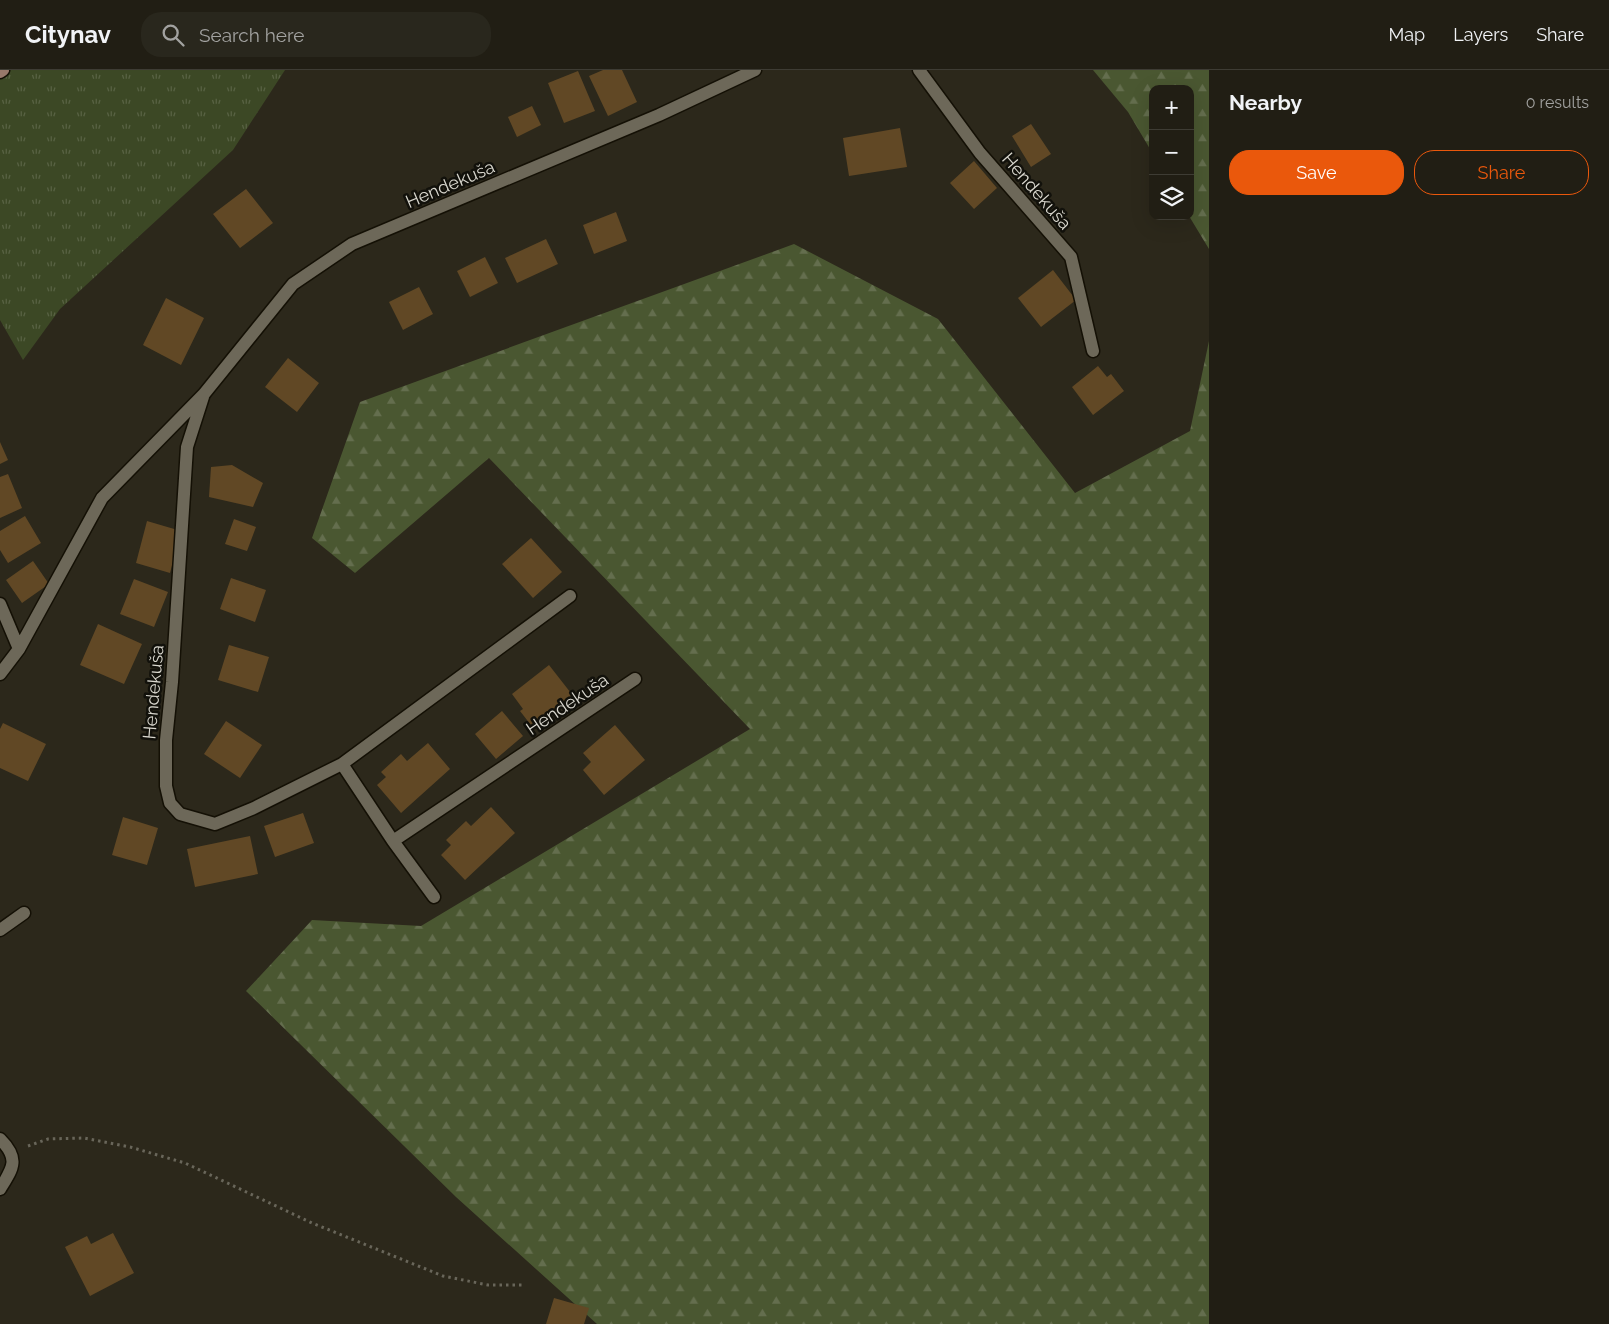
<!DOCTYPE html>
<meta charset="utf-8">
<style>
body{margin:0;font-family:Raleway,sans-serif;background:#29271d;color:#f1f3f6}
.controls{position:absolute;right:15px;top:15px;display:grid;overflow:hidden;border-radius:10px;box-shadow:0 5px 20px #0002}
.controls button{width:45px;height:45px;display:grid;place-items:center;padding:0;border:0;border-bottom:1px solid #3e3c34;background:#211e14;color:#f1f3f6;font:25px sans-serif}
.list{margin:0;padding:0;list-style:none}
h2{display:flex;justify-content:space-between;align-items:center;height:65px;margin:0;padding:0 20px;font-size:21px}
h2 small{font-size:16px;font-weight:400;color:#a2a2a0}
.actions{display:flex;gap:10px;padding:15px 20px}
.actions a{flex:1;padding:11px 0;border:1px solid #ea580c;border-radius:20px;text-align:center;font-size:18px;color:#ea580c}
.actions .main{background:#ea580c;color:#fff}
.icon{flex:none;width:28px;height:28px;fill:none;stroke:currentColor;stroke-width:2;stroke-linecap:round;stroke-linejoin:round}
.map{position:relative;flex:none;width:1209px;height:1254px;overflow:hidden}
header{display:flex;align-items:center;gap:30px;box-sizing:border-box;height:70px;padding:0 25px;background:#211e14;border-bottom:1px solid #3e3c34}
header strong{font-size:24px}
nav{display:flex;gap:28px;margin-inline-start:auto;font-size:18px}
.search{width:350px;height:45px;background:#29271d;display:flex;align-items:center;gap:12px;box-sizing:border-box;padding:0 18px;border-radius:20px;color:#a2a2a0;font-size:19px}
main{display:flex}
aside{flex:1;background:#211e14}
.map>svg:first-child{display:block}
</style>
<header>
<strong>Citynav</strong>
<div class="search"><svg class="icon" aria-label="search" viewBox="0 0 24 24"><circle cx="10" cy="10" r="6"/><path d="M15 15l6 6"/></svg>Search here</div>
<nav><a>Map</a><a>Layers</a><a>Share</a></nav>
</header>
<main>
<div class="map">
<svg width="1209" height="1254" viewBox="0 0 1209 1254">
<defs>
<pattern id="grass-tufts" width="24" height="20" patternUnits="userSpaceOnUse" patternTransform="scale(1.25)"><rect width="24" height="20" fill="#3c4825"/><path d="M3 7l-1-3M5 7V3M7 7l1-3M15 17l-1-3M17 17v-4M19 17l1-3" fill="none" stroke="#586243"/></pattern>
<pattern id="forest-firs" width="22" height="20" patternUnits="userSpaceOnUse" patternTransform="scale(1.25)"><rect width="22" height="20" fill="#4a5731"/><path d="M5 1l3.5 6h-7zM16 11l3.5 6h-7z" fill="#646e4e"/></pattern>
</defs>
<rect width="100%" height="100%" fill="#2c281b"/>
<path fill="url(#grass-tufts)" d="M0,0H285L233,80L60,239L23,290L0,250Z"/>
<path fill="url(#forest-firs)" d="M1093,0H1209V179L1189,146L1190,19H1153V84L1128,42Z
M794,174L938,249L1075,423L1190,361L1209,271V1254H597L456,1127L246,921L312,850L421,856L750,659L489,388L355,503L312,468L360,332Z"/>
<path fill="#614825" d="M603,0H622L637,32L608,46L589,6Z
M578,1L595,41L564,53L548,13Z
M532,36L541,55L517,67L508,47Z
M1031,54L1051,84L1031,97L1012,66Z
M900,58L907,97L849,106L843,68Z
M974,91L997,118L974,139L950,113Z
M246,119L273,153L240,178L213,144Z
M616,142L627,171L594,184L583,155Z
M546,169L558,194L517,213L505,188Z
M485,187L498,213L470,227L457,201Z
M1053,200L1076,230L1041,257L1018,228Z
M419,217L433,244L403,260L389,232Z
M166,228L204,248L181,295L143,275Z
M288,288L319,313L297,342L265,317Z
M1098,296L1107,307L1111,304L1124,321L1093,345L1072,317Z
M0,372L8,390L0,394Z
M232,395L263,413L253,437L209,427L211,397Z
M8,404L22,438L0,448V407Z
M25,446L41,473L8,493L0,480V461Z
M234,449L256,457L247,481L225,474Z
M147,451L181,461L170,503L136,493Z
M531,468L562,502L533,528L502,494Z
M33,491L49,514L22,533L6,510Z
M231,508L266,520L255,552L220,539Z
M134,509L168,522L154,557L120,544Z
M98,554L142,574L124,614L80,595Z
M229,575L269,587L258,622L218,610Z
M549,595L574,627L534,659L520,641L523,639L512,624Z
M502,641L523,666L496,689L475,664Z
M226,651L262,675L240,708L204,684Z
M3,653L46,674L28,711L0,698V659Z
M615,655L645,690L604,725L583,700L591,692L583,683Z
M428,673L450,699L401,743L377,715L386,707L381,702L401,684L407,691Z
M491,737L515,763L465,810L441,785L451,775L446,770L466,751L471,756Z
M303,743L314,773L275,787L264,756Z
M123,747L158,758L147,795L112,785Z
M250,766L258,804L195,817L187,779Z
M113,1163L134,1203L90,1226L65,1177L87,1166L91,1174Z
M554,1228L589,1238L584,1254H546Z"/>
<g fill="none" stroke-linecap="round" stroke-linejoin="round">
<g stroke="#141005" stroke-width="15">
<path id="minor" d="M919,0L980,83L1071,187L1093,281
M203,327L187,377L172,612L166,670V716L170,733L180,744L215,754L254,738L342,694L570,526
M0,534L19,579
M0,604L19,579L102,428L204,324L293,214L352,174L659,45L755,0
M342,694L393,771L434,827
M393,771L635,609
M0,860L24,843
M0,1069C20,1089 13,1098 0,1119"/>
</g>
<g stroke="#141005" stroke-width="15">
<path id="secondary" d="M0,2L3,0"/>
</g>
<path stroke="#69665a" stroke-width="3" stroke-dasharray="2.5 4" stroke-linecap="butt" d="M28,1076L48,1069L84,1068L130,1077L185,1093L312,1153L443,1206L488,1215H523"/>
<use href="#minor" stroke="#6d6859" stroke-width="12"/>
<use href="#secondary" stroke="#98786a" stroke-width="12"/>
</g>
<g text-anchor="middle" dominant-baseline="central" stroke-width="5" stroke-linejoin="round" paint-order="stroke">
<g font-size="18" fill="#d9d7ce" stroke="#12110b">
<text transform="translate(450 114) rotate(-23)">Hendekuša</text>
<text transform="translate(1037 121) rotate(49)">Hendekuša</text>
<text transform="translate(153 622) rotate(-85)">Hendekuša</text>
<text transform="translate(567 634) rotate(-34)">Hendekuša</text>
</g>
</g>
</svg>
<div class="controls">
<button>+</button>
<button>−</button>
<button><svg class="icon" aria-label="layers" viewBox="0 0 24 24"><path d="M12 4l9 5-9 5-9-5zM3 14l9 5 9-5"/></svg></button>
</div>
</div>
<aside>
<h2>Nearby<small>0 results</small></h2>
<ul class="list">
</ul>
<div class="actions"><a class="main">Save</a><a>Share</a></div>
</aside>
</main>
